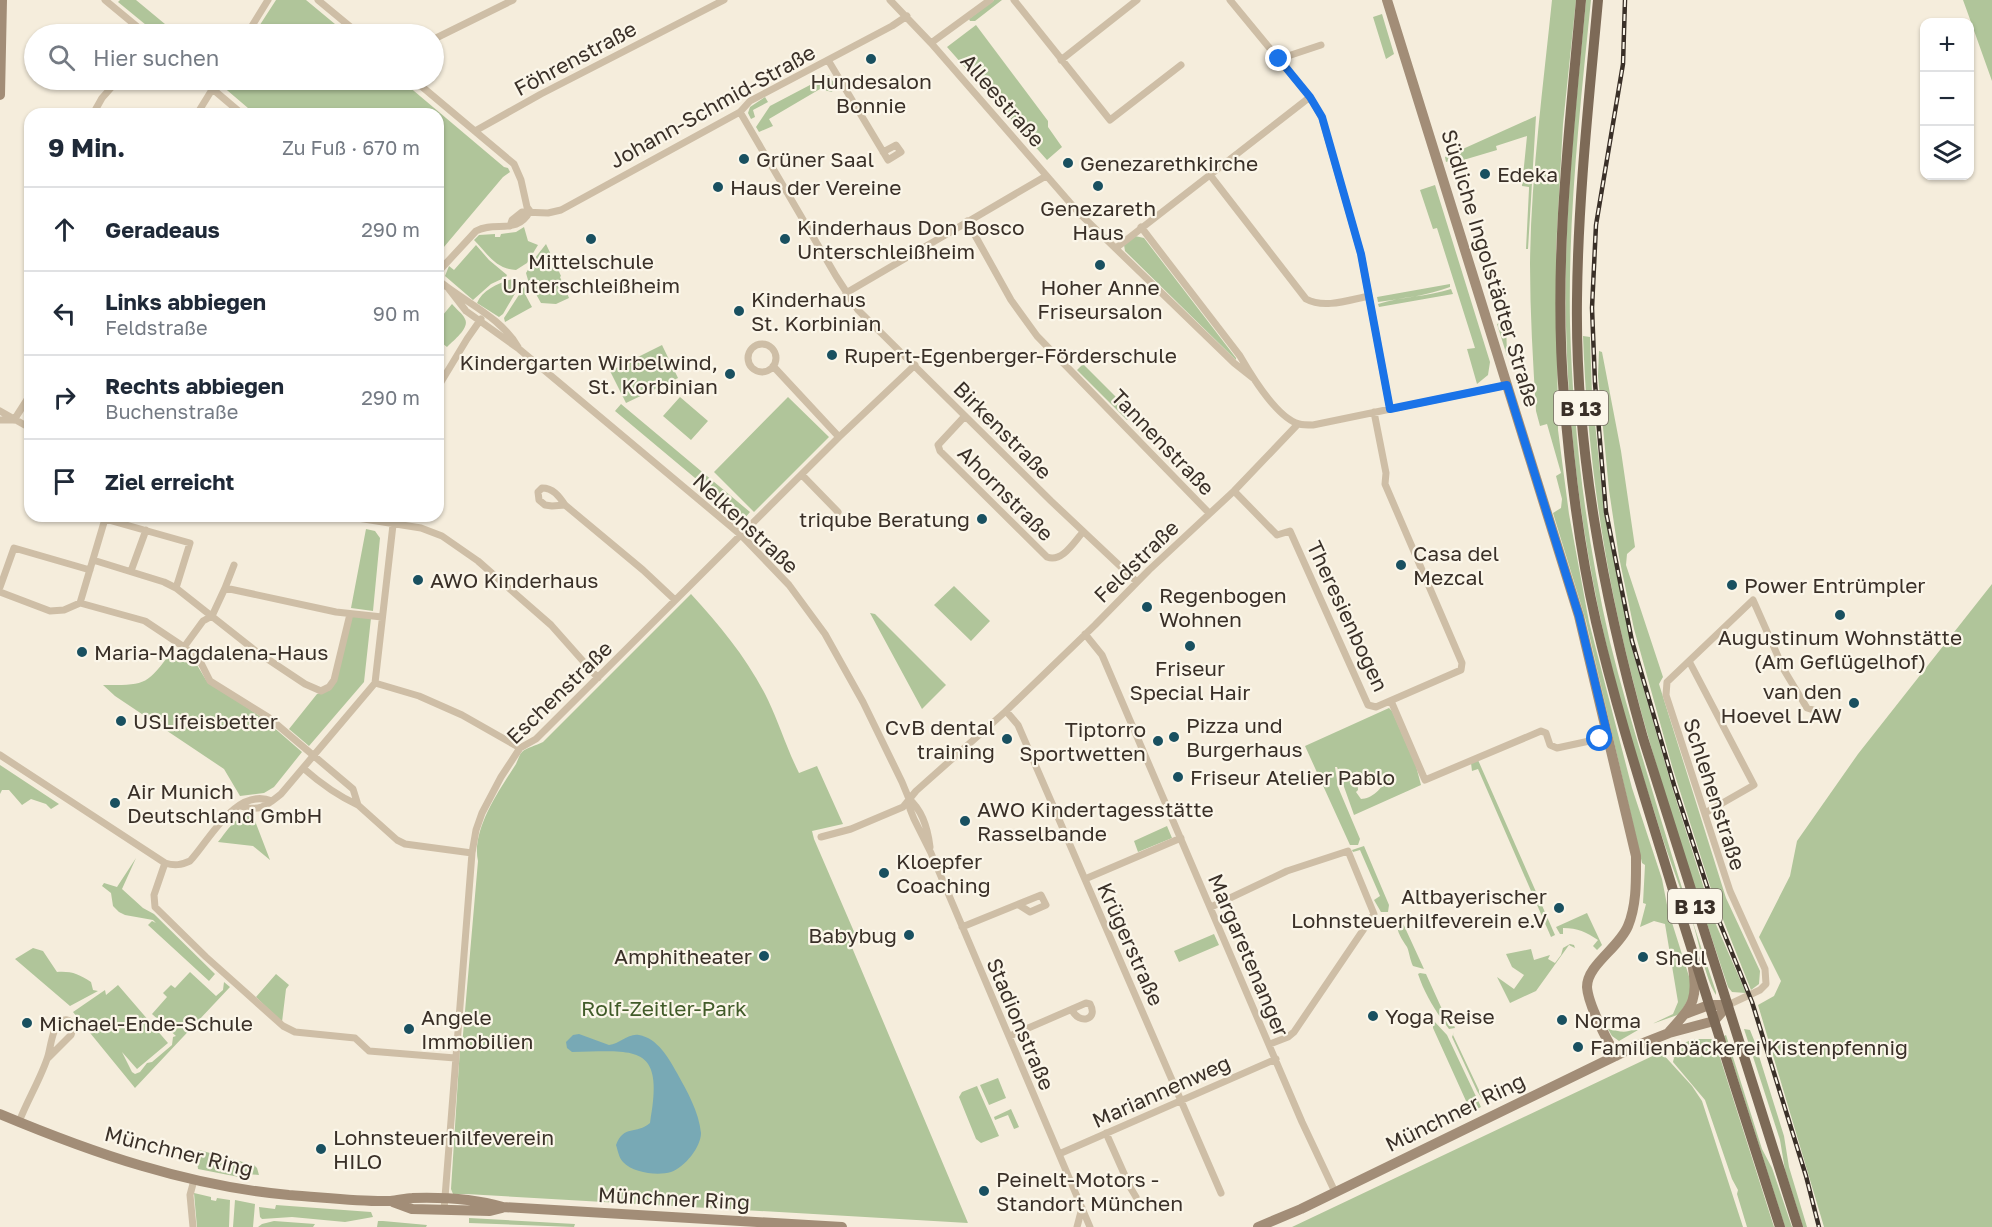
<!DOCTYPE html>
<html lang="de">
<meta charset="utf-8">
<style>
body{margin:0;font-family:"Golos Text",sans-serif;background:#f6f6f7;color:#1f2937}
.controls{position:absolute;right:18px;top:18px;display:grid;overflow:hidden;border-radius:12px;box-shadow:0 2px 4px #0004}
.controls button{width:54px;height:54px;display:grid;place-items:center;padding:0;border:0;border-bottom:2px solid #e0e1e3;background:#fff;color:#1f2937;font:30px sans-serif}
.stop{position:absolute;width:18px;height:18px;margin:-14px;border:4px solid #1a73e8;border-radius:50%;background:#fff}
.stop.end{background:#1a73e8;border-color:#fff;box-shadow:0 2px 6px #0008}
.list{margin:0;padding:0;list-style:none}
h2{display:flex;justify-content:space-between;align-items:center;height:78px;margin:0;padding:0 24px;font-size:26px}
h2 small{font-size:20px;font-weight:400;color:#747a83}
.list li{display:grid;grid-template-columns:39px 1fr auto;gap:18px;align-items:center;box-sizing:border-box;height:84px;padding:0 24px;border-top:2px solid #e0e1e3}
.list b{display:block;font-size:22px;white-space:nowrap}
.list p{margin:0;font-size:20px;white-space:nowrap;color:#747a83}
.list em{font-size:20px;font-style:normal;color:#747a83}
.icon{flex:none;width:33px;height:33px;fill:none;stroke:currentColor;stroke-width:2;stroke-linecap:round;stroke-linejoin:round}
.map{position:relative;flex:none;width:1992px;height:1227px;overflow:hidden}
.search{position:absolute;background:#fff;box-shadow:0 2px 4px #0004;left:24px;top:24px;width:420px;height:66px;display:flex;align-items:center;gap:15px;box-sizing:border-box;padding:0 21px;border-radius:33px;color:#747a83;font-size:22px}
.panel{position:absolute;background:#fff;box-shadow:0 2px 4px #0004;left:24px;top:108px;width:420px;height:414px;border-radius:18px}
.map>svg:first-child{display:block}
</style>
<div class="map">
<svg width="1992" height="1227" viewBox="0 0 1992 1227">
<rect width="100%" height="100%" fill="#f5eddc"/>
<path fill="#b0c59a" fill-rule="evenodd" d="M120,0H136L177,34H157L118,2Z
M276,0H306L347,34H254Z
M994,0H1002L975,21H970L969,19Z
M1552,0H1576L1563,124L1556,249L1558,430L1569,514L1589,622L1632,788L1662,879L1668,910L1692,986L1691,994L1680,1014L1652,1024L1673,1014L1678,1002L1665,924L1654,921L1640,927L1646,904L1643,903L1645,865L1642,863L1586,621L1553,513L1561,508L1562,499L1556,476L1561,473L1547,424L1540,426L1536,411C1533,362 1530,313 1530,264C1531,176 1543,88 1552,0Z
M1586,0H1591C1580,108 1568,216 1570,324C1573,431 1586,538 1610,642C1624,699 1642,756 1659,813C1677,873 1696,933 1716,992V995C1704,976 1699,940 1691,917C1678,882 1665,848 1654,811C1642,774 1630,737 1620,699C1587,577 1569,452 1566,326C1563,217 1576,108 1586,0Z
M1963,0H1992V81L1967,11Z
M1382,14L1394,54L1386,59L1373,17Z
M976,25L1048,121V127L1062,147L1047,160L947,47Z
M829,75L835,85L832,92L820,89L769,119L773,126L759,132L756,127L770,106Z
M225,80H401L504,167L508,168L510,172L503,177L438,254V114H255L221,85Z
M765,97L768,102L753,110L755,117L751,119L748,113L750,107Z
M1536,116L1528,249H1526L1529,189V187L1522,186L1527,136L1496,146L1497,150L1460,161L1459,158L1446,162L1445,157Z
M1435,185L1490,362L1488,375L1477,384L1467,349L1475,348L1437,228L1433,229L1420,190Z
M524,227L528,241L538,245L527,263L516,270C495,269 487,253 474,240L479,235L495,234V237H500L501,234L516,232Z
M1135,236L1144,238L1236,358V360L1125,251L1124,245Z
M546,244L561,276L560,277L569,298L556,304L541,303L528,280L526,273L535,258Z
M476,245L489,260L507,275L506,277L491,284L473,300L445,276L449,266L454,270Z
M513,279L520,285L503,314L499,317L477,303C482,290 500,282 513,279Z
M1450,284V287C1429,295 1401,299 1378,302L1377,297Z
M526,286L531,291L525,294L532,307L505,322L504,318L524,287Z
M1451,289L1453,294L1379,307L1378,304C1402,296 1427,297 1451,289Z
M452,304C455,308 463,314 465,319C470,328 453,341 447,347L438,340V321Z
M1506,321L1507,356L1497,324Z
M1583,336L1590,337L1592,394L1604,510L1632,649L1672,787L1714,920L1746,993L1732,992L1728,987C1693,881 1656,774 1629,665C1602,557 1587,447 1583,336Z
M662,345L678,378L626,403L610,371Z
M1599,351L1602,352L1621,451L1635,547L1627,554L1626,565L1663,677L1659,684L1726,898L1760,971L1759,984L1751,990L1712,892L1672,766L1634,629L1619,557L1609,490L1598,376Z
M1083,364L1133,414L1127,420L1077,370Z
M680,397L708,421L691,440L663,416Z
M788,397L829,437L754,512L714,472Z
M621,404L750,512L744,519L615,411Z
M366,529L375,531L380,538L373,611L351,608Z
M1992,584V1227H1824L1758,1005L1774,996L1781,981L1759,937L1790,876L1797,841L1858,754Z
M954,586L990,621L971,641L934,605Z
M691,594C721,627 748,659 768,700C779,723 787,749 799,773L817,766L843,824L812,831L814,839L855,934L848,938L968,1223L466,1194H453L451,1189L460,1048L462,1046L478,861C471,830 500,789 516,764C518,760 519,755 522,752C527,747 536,746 543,742Z
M870,613L875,614L946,685L922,709Z
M352,616L371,618L364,682L309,746L289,729L317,694L330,690Z
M172,651L190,665L194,660L206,680L264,719L302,752L274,787L264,793L240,796L224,769L115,696L103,685C146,685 146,686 172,651Z
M1389,708L1392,711L1416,766L1421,785L1354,815L1337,767H1335L1338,787L1360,839L1358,845H1350L1305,746ZM1379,776L1385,778C1384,788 1371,799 1361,799L1356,792L1358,790L1357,780L1363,785L1370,784L1375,778Z
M1478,760L1555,935L1551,937L1478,769L1472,771L1471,763Z
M0,765L59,804L51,809L46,804L31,799L22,805L9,790H2L0,794Z
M252,813L270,860L253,846L218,842C228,830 235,816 252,813Z
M1167,826L1172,838L1138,852L1134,841Z
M1364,846L1389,905L1388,912H1381L1374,900L1380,896L1360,850L1353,852L1352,850Z
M136,858L122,889L143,908L154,914L215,974L209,981L148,925L152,921L156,923L153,920L125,915L119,912L113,906L111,893L102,886L104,883L117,887Z
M1587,913L1602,945L1597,950L1593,946L1598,940C1586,932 1578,928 1563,928V934H1560L1556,927Z
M1401,919L1424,969L1413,966C1410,960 1409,951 1407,947C1401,938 1396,931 1397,920Z
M1214,934L1219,945L1179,962L1174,951Z
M1570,944L1574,945L1575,948L1569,945L1536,991L1510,1003L1497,977L1514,989L1524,975L1512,967L1506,954L1531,949L1534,960L1550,955L1548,959L1555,963L1561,955L1563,948Z
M33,948L43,951L57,972C71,971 79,974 91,982L93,990L98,991L70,1006L15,959Z
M190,972L216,996L223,990L224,982L230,987L135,1088L73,1012L105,990L106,995L118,985L168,1043L137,1069L122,1052L132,1072L135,1074L140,1072L147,1063L152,1062L172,1045L173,1037L176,1036L152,1014L167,997L163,993L171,985L175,988Z
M1420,973L1426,974L1446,1018L1452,1021L1455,1028L1449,1029C1436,1012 1425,995 1418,974Z
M276,974L289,985L286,989L282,1022L256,997Z
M1433,1020L1447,1035L1481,1107L1471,1112L1433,1028Z
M1608,1029C1619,1031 1624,1034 1635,1029L1638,1030L1619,1041L1612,1036Z
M1744,1029L1750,1030L1754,1040L1784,1136L1789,1167L1807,1227H1803L1785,1170L1780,1140Z
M1454,1032L1453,1035L1486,1105L1477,1091L1452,1037Z
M1726,1035L1762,1149L1772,1168L1792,1227H1785L1724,1036Z
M1694,1039H1713L1716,1045L1774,1227H1747L1737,1194L1738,1190L1732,1179L1705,1100L1673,1062L1674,1058L1671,1054V1048Z
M1661,1052L1692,1086L1702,1101L1743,1227H1292Z
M998,1078L1006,1098L989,1105L980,1085Z
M977,1086L999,1136L981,1143L976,1139L959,1097L962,1092Z
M1011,1109L1019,1127L1014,1129L1008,1115L995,1120L994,1117Z
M199,1150L254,1165L257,1168L259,1175L246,1174L244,1178L198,1169L196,1151Z
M194,1193L211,1197V1200L216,1201L217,1198L230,1200L229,1227H197Z
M235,1200L255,1204L253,1227H233Z
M276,1205L371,1212L373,1217L345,1222L292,1217L262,1219L260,1217L259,1207L275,1209Z
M469,1218L575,1224L574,1227L469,1223Z
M274,1221L315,1224L313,1227H258L262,1224Z
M378,1221H383L427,1225L426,1227H377Z"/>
<path fill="#78a9b5" d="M579,1034L609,1045C620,1044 628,1033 639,1035C657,1038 669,1058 677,1073C687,1091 699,1112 701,1133C701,1147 685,1167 671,1172C658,1176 633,1173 623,1162C619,1158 618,1151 616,1145C624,1124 636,1135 650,1123C665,1043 636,1051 572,1052L567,1048L566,1042L573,1035Z"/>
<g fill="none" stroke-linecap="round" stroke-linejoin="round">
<path stroke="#cebea6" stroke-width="7" d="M105,0L146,34
M318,0L359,34
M890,0L931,43L1079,213L1234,363L1253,378
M1014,0L1110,120L1181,65
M1230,0L1310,97L1322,118L1361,254L1390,409
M247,34L268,0
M434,39L513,0
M931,43L990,0
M1279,59L1321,45
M828,60L888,160L901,152L896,145L883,152
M1061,60L1137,0
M202,80L242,114
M414,80L514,164L521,180L527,207L530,211
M740,112L836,276L858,310L1051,501L1137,582
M93,114L102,98L118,80
M197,114L218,80
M475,131L541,94L724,0
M1210,175L1306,299C1324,309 1349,300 1369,296
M967,221L1011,300L1037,336L1209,513
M510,226L512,220L522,212L548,213L561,210L740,112L750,101L892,26L907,16
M1141,227L1240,356C1251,375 1277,418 1299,424C1303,425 1309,425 1313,425L1507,385
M1116,248L1310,97
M438,272L476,231C495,220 517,236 530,211
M438,280C464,302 501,317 518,347
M449,289L466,311L519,349L741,535L789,585L825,634L863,702L902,782L909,799L910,809L914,819L931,853L1090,1227
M846,293L1046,176
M748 358a14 14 0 1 1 28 0a14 14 0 1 1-28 0Z
M773,366L839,437
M438,387L467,339L481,319
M0,411L30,428
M965,416L938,445L940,451L1047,557C1062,563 1074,542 1083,532
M0,420H14
M14,420L30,395
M802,475L838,512
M1234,491L1277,535L1290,531L1368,705L1376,707L1461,670L1462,663L1385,484L1386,473L1374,412
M565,505L552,506L545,505L539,500L538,492L542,488C553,488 559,496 565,505L643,570L675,600
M345,516L421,528L442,536L478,561L551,625L598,678
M93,560L164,582L176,588L257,652L305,684L321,691L329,687L334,680L350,614
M131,571L146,530
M0,587L14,548L90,570
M225,588L234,565
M0,592L50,611L64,610L80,603L145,621L184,647L199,659L210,681L268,717L353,789L358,805L397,840L405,844L472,853
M80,603L105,519L190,543L176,588
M1085,634L1102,655L1302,1122L1335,1192
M184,647L203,621L212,616L225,588L336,612L382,617
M1689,661L1754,785L1705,813
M375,683L394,516
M375,683L419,696L462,715L520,748
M1391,701L1425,780L1541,731L1546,733L1550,745L1557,748L1608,737
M1006,711L1018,725L1221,1193
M0,755L165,863C175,866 181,865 190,861C211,838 236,787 272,801
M303,768C320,783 338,796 358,805
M909,799C923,811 928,830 930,847
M240,806C260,812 266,806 281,794L375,683
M821,837L851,829L903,807L916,791L1006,711L1095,625L1149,570L1234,491L1298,424
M165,863L154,895L155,907L206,957L283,1026L295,1032L355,1038L369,1051L455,1058
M1085,879L1181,838
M1211,907L1287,871L1348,851L1374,914L1294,1032L1288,1037L1270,1044
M962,927L1041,895L1046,905L1030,912L1019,905
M1728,1005L1760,990L1766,984L1765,969L1730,891L1666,695L1667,682L1753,600L1784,670L1807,708L1823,713
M1010,1036L1086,1003L1090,1004C1099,1020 1079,1025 1072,1010
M19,1122C27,1101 42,1076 48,1056C51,1046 52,1027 62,1021C67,1018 70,1021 74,1025L71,1035L48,1058
M1106,1133L1130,1187L1136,1197
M1059,1154L1276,1059
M444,1210L472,853L476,830L482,813L501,777L520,748L536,739L839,437L915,365
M193,1227L190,1195L194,1180
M1077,1227L1082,1208"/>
<path stroke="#a28d77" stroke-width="10" d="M1387,0L1579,616L1636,856C1636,879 1637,904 1628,926C1619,948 1587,965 1587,987C1588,1004 1607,1040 1616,1056
M0,95L2,0
M1685,1014L1709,1005H1728
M1669,1032C1695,1003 1698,1000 1692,961
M0,1114C93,1153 188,1186 289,1195C321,1197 359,1202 390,1201C397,1201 405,1198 412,1198C442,1197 475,1199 503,1207L842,1227
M393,1202L412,1209L490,1211L502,1208
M1258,1227L1301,1209L1636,1046L1669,1033L1714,1021L1728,1005"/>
<path stroke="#7d6a57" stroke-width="10" d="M1581,0C1569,132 1553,265 1564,397C1570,473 1579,548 1596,622C1617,713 1646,801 1673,890C1708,1002 1744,1115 1780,1227
M1598,0C1589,99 1578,199 1577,299C1575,448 1603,595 1643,738L1798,1227"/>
<g stroke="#3a3028" stroke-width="4.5">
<path id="rail" d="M1625,0L1623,64L1596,225L1592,308L1595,383L1606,512L1632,641L1674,785L1715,911L1752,1002L1806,1176L1819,1227"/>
</g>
<use href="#rail" stroke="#fbf6e9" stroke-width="2" stroke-dasharray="7" stroke-linecap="butt"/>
</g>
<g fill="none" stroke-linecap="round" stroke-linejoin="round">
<path stroke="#1a73e8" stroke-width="8" d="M1279,59L1310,97L1322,117L1361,254L1390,409L1507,385L1579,616L1608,737L1600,739"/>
</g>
<g fill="#195060" stroke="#fbf6e9" stroke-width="2">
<circle cx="871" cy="59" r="6"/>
<circle cx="744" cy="159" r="6"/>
<circle cx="1068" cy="163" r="6"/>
<circle cx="1485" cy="174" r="6"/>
<circle cx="1098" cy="186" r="6"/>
<circle cx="718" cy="187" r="6"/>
<circle cx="591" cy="239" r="6"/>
<circle cx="785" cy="239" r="6"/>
<circle cx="1100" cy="265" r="6"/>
<circle cx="739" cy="311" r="6"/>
<circle cx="832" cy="355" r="6"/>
<circle cx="730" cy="374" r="6"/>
<circle cx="982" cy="519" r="6"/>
<circle cx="1401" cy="565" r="6"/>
<circle cx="418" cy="580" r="6"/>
<circle cx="1732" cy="585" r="6"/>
<circle cx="1147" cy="607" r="6"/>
<circle cx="1840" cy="615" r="6"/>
<circle cx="1190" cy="646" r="6"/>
<circle cx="82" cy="652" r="6"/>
<circle cx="1854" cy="703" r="6"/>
<circle cx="121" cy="721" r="6"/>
<circle cx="1174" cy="737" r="6"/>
<circle cx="1007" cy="739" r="6"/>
<circle cx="1158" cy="741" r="6"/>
<circle cx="1178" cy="777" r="6"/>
<circle cx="115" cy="803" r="6"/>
<circle cx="965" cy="821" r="6"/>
<circle cx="884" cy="873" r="6"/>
<circle cx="1559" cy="908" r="6"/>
<circle cx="909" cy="935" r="6"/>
<circle cx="764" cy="956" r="6"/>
<circle cx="1643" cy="957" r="6"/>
<circle cx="1373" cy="1016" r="6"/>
<circle cx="1562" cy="1020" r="6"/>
<circle cx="27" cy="1023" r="6"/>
<circle cx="409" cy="1029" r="6"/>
<circle cx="1578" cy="1047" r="6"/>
<circle cx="321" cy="1149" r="6"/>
<circle cx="984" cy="1191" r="6"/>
</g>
<g text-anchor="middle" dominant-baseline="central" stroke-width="4.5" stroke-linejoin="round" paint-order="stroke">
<g fill="#fbf6e9" stroke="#746b62" stroke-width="1.5">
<rect x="1554" y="391" width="54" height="34" rx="4.5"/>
<rect x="1668" y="889" width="54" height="34" rx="4.5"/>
</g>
<g font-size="20" font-weight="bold" fill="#3a3028">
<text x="1581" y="408">B 13</text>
<text x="1695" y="906">B 13</text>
</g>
<g font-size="21" fill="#3a3028" stroke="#fbf6e9">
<text transform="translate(575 58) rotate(-28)">Föhrenstraße</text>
<text transform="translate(1003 100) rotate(49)">Alleestraße</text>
<text transform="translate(712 106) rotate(-29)">Johann-Schmid-Straße</text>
<text transform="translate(1491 268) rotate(73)">Südliche Ingolstädter Straße</text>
<text transform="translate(1003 430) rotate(45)">Birkenstraße</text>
<text transform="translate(1163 442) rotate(46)">Tannenstraße</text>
<text transform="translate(1006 493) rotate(45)">Ahornstraße</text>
<text transform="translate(746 523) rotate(43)">Nelkenstraße</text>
<text transform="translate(1136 561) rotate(-44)">Feldstraße</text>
<text transform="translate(1348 616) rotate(65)">Theresienbogen</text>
<text transform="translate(559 692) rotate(-44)">Eschenstraße</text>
<text transform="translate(1715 794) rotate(72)">Schlehenstraße</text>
<text transform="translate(1131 944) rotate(66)">Krügerstraße</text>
<text transform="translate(1249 955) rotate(67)">Margaretenanger</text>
<text transform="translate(1021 1024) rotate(67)">Stadionstraße</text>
<text transform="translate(1161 1091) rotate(-24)">Mariannenweg</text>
<text transform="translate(1455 1112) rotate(-26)">Münchner Ring</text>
<text transform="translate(179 1151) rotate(14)">Münchner Ring</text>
<text transform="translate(674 1198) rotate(3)">Münchner Ring</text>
</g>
<g font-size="21" fill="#3a3028" stroke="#fbf6e9" text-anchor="start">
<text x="871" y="81" text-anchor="middle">Hundesalon<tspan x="871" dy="24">Bonnie</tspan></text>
<text x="756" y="159">Grüner Saal</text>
<text x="1080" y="163">Genezarethkirche</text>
<text x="1497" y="174">Edeka</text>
<text x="730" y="187">Haus der Vereine</text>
<text x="1098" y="208" text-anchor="middle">Genezareth<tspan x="1098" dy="24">Haus</tspan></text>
<text x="797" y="227">Kinderhaus Don Bosco<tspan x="797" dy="24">Unterschleißheim</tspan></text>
<text x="591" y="261" text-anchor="middle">Mittelschule<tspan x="591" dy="24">Unterschleißheim</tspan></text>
<text x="1100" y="287" text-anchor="middle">Hoher Anne<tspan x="1100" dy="24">Friseursalon</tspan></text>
<text x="751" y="299">Kinderhaus<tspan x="751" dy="24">St. Korbinian</tspan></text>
<text x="844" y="355">Rupert-Egenberger-Förderschule</text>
<text x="718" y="362" text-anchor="end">Kindergarten Wirbelwind,<tspan x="718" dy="24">St. Korbinian</tspan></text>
<text x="970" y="519" text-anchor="end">triqube Beratung</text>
<text x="1413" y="553">Casa del<tspan x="1413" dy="24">Mezcal</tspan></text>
<text x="430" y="580">AWO Kinderhaus</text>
<text x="1744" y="585">Power Entrümpler</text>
<text x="1159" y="595">Regenbogen<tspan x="1159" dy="24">Wohnen</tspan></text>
<text x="1840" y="637" text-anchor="middle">Augustinum Wohnstätte<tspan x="1840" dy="24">(Am Geflügelhof)</tspan></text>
<text x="94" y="652">Maria-Magdalena-Haus</text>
<text x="1190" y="668" text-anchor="middle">Friseur<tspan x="1190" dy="24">Special Hair</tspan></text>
<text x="1842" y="691" text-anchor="end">van den<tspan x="1842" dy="24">Hoevel LAW</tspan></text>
<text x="133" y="721">USLifeisbetter</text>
<text x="1186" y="725">Pizza und<tspan x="1186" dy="24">Burgerhaus</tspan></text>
<text x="995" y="727" text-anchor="end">CvB dental<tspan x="995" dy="24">training</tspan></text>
<text x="1146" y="729" text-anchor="end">Tiptorro<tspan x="1146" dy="24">Sportwetten</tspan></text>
<text x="1190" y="777">Friseur Atelier Pablo</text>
<text x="127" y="791">Air Munich<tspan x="127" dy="24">Deutschland GmbH</tspan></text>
<text x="977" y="809">AWO Kindertagesstätte<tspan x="977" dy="24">Rasselbande</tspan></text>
<text x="896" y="861">Kloepfer<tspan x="896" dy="24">Coaching</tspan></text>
<text x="1547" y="896" text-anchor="end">Altbayerischer<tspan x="1547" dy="24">Lohnsteuerhilfeverein e.V</tspan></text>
<text x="897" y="935" text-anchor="end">Babybug</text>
<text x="752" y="956" text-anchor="end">Amphitheater</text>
<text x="1655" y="957">Shell</text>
<text x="1385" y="1016">Yoga Reise</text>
<text x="421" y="1017">Angele<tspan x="421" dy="24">Immobilien</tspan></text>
<text x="1574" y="1020">Norma</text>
<text x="39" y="1023">Michael-Ende-Schule</text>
<text x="1590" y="1047">Familienbäckerei Kistenpfennig</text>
<text x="333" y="1137">Lohnsteuerhilfeverein<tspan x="333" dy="24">HILO</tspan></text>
<text x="996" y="1179">Peinelt-Motors -<tspan x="996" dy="24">Standort München</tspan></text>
</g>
<g font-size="21" fill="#415b29" stroke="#fbf6e9">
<text x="664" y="1008">Rolf-Zeitler-Park</text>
</g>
</g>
</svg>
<div class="controls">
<button>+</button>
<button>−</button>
<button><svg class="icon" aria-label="layers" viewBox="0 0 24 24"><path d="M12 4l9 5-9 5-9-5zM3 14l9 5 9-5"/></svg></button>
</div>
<div class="stop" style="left:1600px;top:739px"></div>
<div class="stop end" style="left:1279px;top:59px"></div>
<div class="search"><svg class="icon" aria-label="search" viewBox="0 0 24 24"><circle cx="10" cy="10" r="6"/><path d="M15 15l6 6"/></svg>Hier suchen</div>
<section class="panel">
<h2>9 Min.<small>Zu Fuß · 670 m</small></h2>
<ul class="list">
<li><svg class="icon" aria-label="ahead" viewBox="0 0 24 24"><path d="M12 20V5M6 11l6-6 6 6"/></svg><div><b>Geradeaus</b></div><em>290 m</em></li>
<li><svg class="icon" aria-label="left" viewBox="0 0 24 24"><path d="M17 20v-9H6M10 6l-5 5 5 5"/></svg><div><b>Links abbiegen</b><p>Feldstraße</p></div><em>90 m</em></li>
<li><svg class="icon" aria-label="right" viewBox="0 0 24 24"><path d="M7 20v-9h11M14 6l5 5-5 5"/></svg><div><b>Rechts abbiegen</b><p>Buchenstraße</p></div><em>290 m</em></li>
<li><svg class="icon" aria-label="arrive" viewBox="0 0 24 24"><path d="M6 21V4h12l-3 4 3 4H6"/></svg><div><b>Ziel erreicht</b></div></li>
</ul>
</section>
</div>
